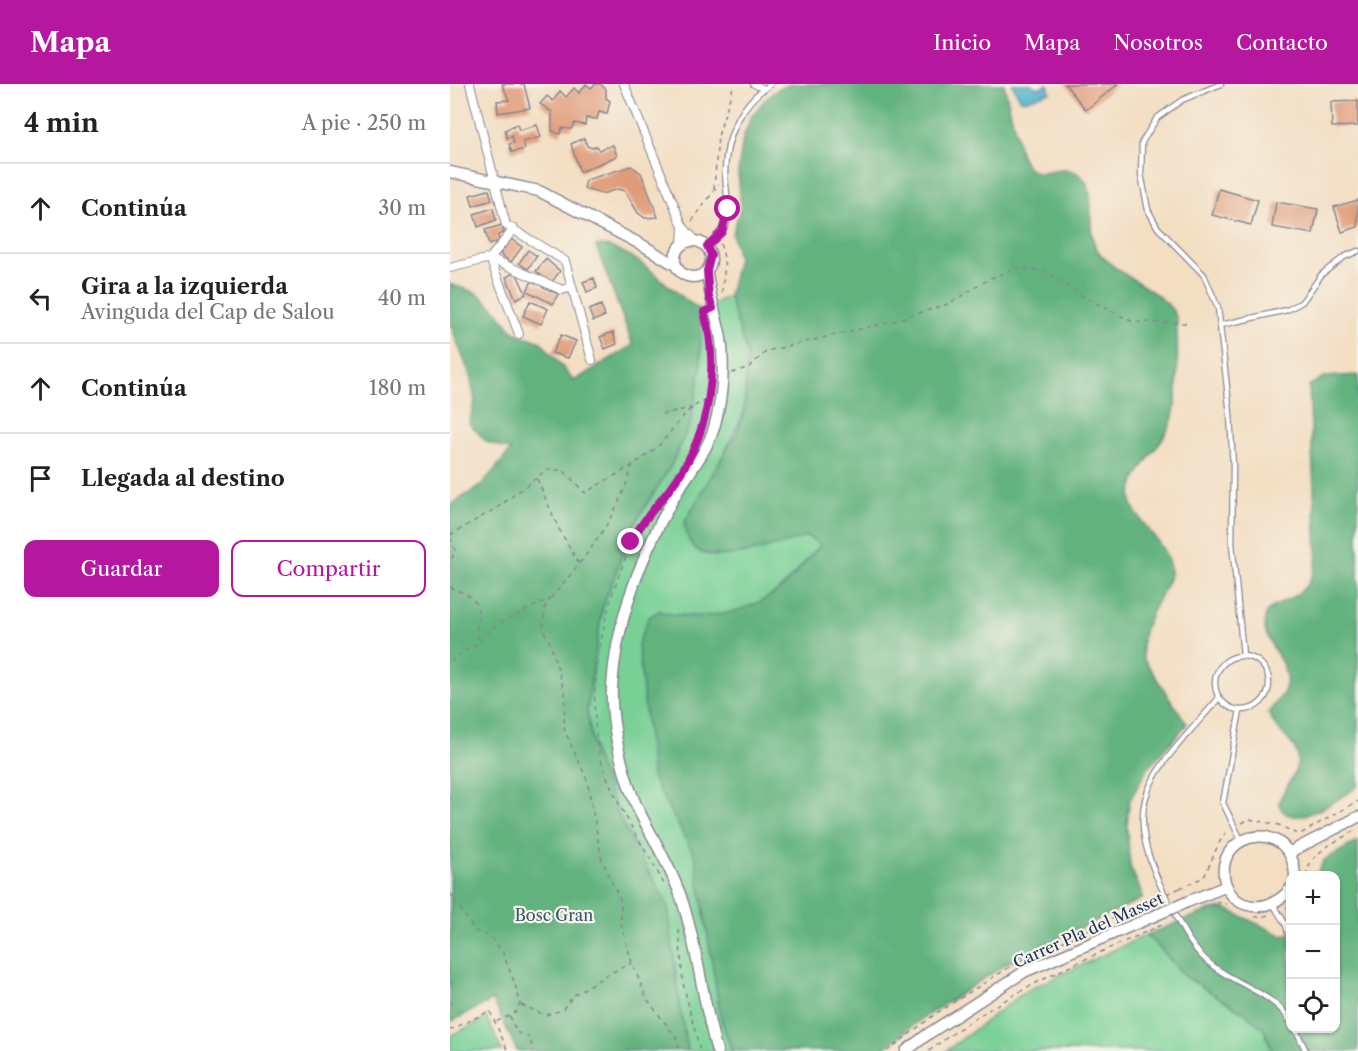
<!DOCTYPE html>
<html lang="es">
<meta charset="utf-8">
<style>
body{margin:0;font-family:"Libre Caslon Text",serif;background:#f2f2f2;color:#222}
.controls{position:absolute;right:18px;bottom:18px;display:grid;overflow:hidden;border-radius:12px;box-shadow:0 2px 4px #0004}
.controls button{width:54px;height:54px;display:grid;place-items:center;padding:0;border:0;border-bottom:2px solid #e0e0e0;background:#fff;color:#222;font:30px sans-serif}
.stop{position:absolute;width:18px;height:18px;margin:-14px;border:4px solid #b5179e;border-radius:50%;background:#fff}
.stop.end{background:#b5179e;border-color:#fff;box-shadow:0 2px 6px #0008}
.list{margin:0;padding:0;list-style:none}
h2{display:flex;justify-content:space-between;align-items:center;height:78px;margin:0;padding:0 24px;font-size:26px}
h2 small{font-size:20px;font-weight:400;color:#767676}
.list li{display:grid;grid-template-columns:39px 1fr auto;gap:18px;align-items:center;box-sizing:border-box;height:90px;padding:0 24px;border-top:2px solid #e0e0e0}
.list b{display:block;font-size:22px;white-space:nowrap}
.list p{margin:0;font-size:20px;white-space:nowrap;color:#767676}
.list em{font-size:20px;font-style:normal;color:#767676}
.actions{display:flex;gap:12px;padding:18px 24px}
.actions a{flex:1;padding:14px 0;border:2px solid #b5179e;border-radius:12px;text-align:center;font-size:21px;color:#b5179e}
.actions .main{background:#b5179e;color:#fff}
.icon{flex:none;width:33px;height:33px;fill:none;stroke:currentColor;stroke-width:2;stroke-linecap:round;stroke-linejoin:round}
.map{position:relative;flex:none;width:908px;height:967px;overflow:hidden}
header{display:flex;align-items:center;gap:36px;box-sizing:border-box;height:84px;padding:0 30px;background:#b5179e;color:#fff}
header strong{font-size:28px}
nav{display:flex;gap:33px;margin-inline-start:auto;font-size:21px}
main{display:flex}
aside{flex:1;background:#fff}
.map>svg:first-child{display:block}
</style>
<header>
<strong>Mapa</strong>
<nav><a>Inicio</a><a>Mapa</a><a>Nosotros</a><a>Contacto</a></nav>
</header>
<main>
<aside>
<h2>4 min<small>A pie · 250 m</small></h2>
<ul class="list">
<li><svg class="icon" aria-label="ahead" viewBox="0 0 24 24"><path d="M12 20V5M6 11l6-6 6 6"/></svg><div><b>Continúa</b></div><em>30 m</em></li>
<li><svg class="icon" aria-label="left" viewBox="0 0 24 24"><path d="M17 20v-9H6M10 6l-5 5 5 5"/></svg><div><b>Gira a la izquierda</b><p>Avinguda del Cap de Salou</p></div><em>40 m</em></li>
<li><svg class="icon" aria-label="ahead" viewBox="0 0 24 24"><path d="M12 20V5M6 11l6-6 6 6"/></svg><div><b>Continúa</b></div><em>180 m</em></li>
<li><svg class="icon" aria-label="arrive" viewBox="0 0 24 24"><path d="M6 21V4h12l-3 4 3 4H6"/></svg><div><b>Llegada al destino</b></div></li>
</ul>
<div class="actions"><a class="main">Guardar</a><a>Compartir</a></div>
</aside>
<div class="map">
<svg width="908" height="967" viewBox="0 0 908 967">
<rect width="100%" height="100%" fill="#f7f3e8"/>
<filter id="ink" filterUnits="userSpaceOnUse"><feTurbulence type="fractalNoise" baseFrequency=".0167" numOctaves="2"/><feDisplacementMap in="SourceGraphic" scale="12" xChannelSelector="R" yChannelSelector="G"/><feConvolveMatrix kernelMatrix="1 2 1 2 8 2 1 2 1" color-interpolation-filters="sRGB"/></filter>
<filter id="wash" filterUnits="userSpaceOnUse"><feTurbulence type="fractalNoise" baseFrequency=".008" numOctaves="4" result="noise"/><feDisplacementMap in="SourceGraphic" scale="24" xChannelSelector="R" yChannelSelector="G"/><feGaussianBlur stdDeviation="1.35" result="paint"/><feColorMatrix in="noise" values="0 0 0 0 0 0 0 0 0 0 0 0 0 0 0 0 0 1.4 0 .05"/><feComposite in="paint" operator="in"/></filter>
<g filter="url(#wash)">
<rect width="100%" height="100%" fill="#f3dec2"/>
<path fill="#78d095" stroke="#4a807a" stroke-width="1.5" d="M279,212L297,271L294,329L262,393L265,472L295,469L358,452L371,461C355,475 343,495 326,508C295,531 246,538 209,527L202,693L245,772L271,935L282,967H238L230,925L218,822L171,737L144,670L137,627L152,525L183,442L222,380L251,284L250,226Z
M696,851L712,866L733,891L795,929L814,945L822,967H496L576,907Z
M37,934L52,967H0V952Z"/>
<path fill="#62b27e" stroke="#3e706e" stroke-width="1.5" d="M341,0H554L570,69L577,83L586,89C602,90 617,80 631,92C650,109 633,145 648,167C666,193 721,209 727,236C727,262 730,313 722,336C713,363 683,384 681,413C680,435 721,459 720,489C720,497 715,503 711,510C701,531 688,549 693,574L737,640L698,684L679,718L677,743L680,782L692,810V815L562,876L473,934L430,967H282L271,935L245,772L202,693L188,560L199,533L209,527C245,538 294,531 326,508C343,496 355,476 371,461L357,452C333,460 271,481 249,467C239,462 236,449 234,439L287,348L294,329L297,271L279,212L288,174L282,150L291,122L288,88L293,54L302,32L314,17L328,5Z
M152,161C192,169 216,205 250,226L251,284L241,337L222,380L183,442L152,525L137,627L144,670L171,737L218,822L230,925L238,967H67L43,916L0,938V421L31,402L61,366L37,358L19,339L25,317L20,291L0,240V200L27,209L44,224L64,248L91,258L124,297L183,261L146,162Z
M908,291V702C893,712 838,753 829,719C832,706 844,696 847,681C852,658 824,649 819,629C824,619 834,613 836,601C841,574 803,554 818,526C848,510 864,507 867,468L859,302L874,293Z
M908,757V967H822L814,945L795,929L733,891L712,866L696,851L757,827L774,824L833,852L840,849V944H886V792L866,791L874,776Z"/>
<path fill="#4bb1ca" stroke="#337094" stroke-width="1.5" d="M562,0H581L587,4L598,0L600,8L576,16L570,15Z"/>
<g id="blocks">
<path fill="#e09b78" d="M52,0H74L80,24L48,29L47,17L59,16Z
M136,0L141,4L145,0H150L156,5V14L160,17L157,30L149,28L147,35L136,34L135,41L125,39L121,45L112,44L110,50L102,47V28L90,20L97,12L103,17L110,7L116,13L124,4L129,9Z
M615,0H668L636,26Z
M908,17V42L882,43L881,18Z
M67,40L69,46L87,41L91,53L73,58L75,65L62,68L59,60L64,59L62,52L57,54L55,46Z
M134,54L137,62L142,64L147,62L149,66L163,61L167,72L130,88L121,60Z
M181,82L191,89L208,133L195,134L188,129L175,107L168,105L152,110L134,105L136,96Z
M769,105L808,116L801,141L762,131Z
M39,106L42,116L23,122L20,111Z
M908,116V143L892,148L884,123Z
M826,118L868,125L863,150L822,143Z
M43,124L46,136L28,143L24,130Z
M52,141L54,149L48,151L49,157L39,161L35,146Z
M61,155L72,163L61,178L50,170Z
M78,166L87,172L78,185L69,179Z
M96,175L110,187L101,199L86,187Z
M66,188L76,210L66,215L56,193Z
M144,194L147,204L137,208L133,198Z
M82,197L108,210L103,220L77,207Z
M80,217L98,225L91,240L73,232Z
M151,221L155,232L143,237L139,226Z
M163,248L167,260L155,265L150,253Z
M111,251L126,257L118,274L102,269Z"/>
</g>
</g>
<g filter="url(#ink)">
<use href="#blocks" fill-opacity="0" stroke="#878690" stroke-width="1.5"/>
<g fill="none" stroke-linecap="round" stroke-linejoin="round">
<g stroke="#878690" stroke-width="7">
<path id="service" d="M771,0L732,16L707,34L692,58L691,90L698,126L708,144L754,191L768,224L780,330L783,383L782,459L793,571
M257,163L276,141C280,124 276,106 275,89C275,54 291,18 321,0
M771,241L837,226L852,218L872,190L894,173L908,167
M765 599a27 27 0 1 1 54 0a27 27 0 1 1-54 0Z
M769,614C703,691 665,712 717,815C730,840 740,865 763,882C786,900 826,911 840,937
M790,626L773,719L791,756
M823,820L836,841L840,858
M845,944L856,967"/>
</g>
<g stroke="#878690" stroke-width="8">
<path id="pedestrian" d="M304,0L314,5"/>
</g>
<g stroke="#878690" stroke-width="10">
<path id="minor" d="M20,0L56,141L115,177L142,276
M174,0L233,143L245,156
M232,160L233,143
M40,174L112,206L122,203
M40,174L69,250
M40,174L64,145
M0,184L40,174"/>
</g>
<g stroke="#878690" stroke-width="13">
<path id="tertiary" d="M0,88L89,107L194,162L225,181
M225 175a18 18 0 1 1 36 0a18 18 0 1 1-36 0Z
M257,187C259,209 265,228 270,249C275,277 273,312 265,340C258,368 237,390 223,415C191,472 166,537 162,603C160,640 174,698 191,731C205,758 221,784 231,813C248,863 252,916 267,967
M840,768L908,733
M840,805C821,830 780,829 774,793C768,745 843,734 845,792
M737,818L777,802
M456,967L478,950L574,888L704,832"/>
</g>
<path stroke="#878690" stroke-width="1.5" stroke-dasharray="4.5 4.5" stroke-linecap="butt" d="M264,105L268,52L284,0
M242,137L269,100
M270,160C278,179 273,191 272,210
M282,289L299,283L317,267L440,238L498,220L541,194L571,183L597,188L630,211L683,238L737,239
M212,330L242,324
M251,349L260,299V256
M87,395L109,445L129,480
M212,411C162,470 129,605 152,679C166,723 194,761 215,802
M0,451L47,424L98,385L114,387L135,409C160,393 188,381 209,361C223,347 237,321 256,317
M0,454L5,466L0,480
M0,503C7,507 17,509 22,514C35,527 23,542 29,557
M101,514C135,474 168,434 182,382
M0,577L27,559L47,540L100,515L95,523L93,545L100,559L115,609L114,645L137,696L152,776L171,818V839L182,879L197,915L228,956L229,967
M792,739L799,735L829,741L845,749H852L908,717
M856,792C861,767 884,759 904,747
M730,804L754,793L769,759L777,747
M0,809L25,847L39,852L52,867L65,900L70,920L65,929L45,938
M766,818L776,820
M836,824L840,821
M805,833L821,831
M229,846L233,899L250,967
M71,921L95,931L112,926L124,911L156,891L182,879
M60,932L66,948L80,954L83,967
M0,946L40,927L58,967
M437,967L488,928L566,879L701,817
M479,967C555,908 628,878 714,840"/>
<use href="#service" stroke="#fff" stroke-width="4.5"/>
<use href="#pedestrian" stroke="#fff" stroke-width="6"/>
<use href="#minor" stroke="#fff" stroke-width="8"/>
<use href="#tertiary" stroke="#fff" stroke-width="10"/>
<g stroke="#878690" stroke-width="13" stroke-linecap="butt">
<path id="tertiary-bridge" d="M704,832L737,818"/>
</g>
<path stroke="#878690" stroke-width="1.5" stroke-dasharray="4.5 4.5" stroke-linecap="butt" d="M701,817L730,804"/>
<use href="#tertiary-bridge" stroke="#fff" stroke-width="10"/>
</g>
</g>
<g fill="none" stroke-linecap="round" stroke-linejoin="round" filter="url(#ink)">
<path stroke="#b5179e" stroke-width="8" d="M181,458C193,434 212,417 227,395C259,347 270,284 254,228L263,224L259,213L257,187L261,171L257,162L272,148L278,125"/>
</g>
<g text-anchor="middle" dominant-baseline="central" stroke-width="4.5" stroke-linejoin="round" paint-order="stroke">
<g font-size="16" fill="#32576c" stroke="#f7f3e8">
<text x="104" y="831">Bosc Gran</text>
</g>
<g font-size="16" fill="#1b2f5e" stroke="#f7f3e8">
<text transform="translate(638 846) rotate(-24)">Carrer Pla del Masset</text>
</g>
</g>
</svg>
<div class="controls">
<button>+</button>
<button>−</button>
<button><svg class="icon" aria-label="locate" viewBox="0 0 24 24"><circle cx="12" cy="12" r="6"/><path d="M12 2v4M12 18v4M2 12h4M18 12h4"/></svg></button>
</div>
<div class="stop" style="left:278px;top:125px"></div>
<div class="stop end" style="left:181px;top:458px"></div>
</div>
</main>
